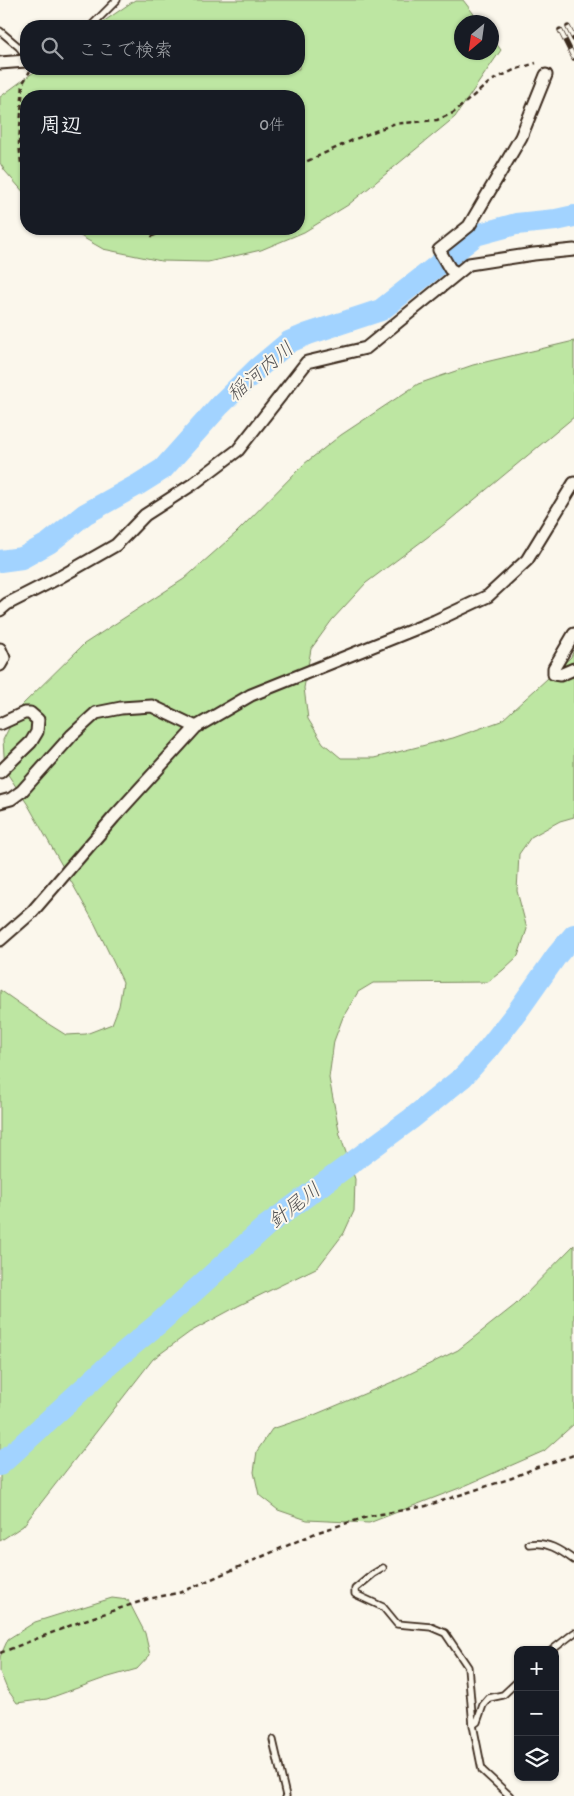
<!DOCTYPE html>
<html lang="ja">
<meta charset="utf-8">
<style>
body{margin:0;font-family:Itim,"Klee One",sans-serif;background:#242831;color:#f1f3f6}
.controls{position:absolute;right:15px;bottom:15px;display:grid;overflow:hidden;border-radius:10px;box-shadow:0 1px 4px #0004}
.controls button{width:45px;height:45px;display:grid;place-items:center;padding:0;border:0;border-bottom:1px solid #363941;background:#171b24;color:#f1f3f6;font:25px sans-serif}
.compass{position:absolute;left:454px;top:15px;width:45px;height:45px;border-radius:50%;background:#171b24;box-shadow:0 1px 4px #0004;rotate:209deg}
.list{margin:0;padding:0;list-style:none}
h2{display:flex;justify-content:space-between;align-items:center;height:65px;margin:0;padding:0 20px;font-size:21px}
h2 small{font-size:16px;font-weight:400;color:#9ea1a6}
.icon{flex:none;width:28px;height:28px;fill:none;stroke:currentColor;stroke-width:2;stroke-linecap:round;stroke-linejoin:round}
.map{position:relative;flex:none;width:574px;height:1796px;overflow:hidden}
.search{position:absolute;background:#171b24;box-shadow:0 1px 4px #0004;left:20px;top:20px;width:285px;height:55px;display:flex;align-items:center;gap:12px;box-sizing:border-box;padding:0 18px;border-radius:20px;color:#9ea1a6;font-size:19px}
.panel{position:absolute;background:#171b24;box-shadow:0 1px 4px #0004;left:20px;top:90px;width:285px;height:145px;border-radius:20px}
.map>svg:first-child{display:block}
</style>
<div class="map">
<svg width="574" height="1796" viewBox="0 0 574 1796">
<rect width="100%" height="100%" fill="#fbf7ec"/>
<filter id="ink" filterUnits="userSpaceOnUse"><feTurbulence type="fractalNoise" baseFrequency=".02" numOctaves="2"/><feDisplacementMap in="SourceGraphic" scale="10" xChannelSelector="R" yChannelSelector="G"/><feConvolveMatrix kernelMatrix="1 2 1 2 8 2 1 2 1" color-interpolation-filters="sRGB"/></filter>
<g filter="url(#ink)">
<path fill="#bde6a2" stroke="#7c8860" d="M135,0H463L480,22H462V52H492V38L501,50L455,117L348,205L304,232L261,250L208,262L161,261L103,249L68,229H299V96H26V195L5,171L0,163V97L38,69H299V26H97Z
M574,341V417L445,524L366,583L332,620L311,649L304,688L308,719L323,743L341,758H374L453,738L501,721L571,657L574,650V817L560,821L531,837L519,854L517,891L527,929L518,956L503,970L488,982L373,983L358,992L343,1017L334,1041L329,1078L340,1135L355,1179L354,1211L344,1233L318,1267L238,1306L190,1332L153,1359L23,1526L0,1541V990L50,1025L66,1035L86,1034L112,1024L119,1006L123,982L95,924L28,805L5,770L3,740L19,708L84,644L184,579L236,533L304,464L341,435L418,384L473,365Z
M574,1245V1424L544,1451L462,1487L369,1523L307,1520L278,1510L259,1495L254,1472L257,1451L272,1429L314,1415L397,1380L458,1350L515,1305Z
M112,1598L128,1600L145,1633L150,1655L137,1669L105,1678L47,1699L17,1703L7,1689L0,1672V1657L8,1639L35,1622Z"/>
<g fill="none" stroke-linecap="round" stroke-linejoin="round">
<path stroke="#a2d3ff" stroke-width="22" d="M0,561L22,558L49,543L85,514L139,484L163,469L220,405L258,368L289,342L308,334L381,310L476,235L516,224L556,220L574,216
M0,1465L112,1362L159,1323L266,1226L411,1119L463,1077L488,1049L517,1012L557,955L574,935"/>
<g stroke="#3b2a1e" stroke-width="9">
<path id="service" d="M91,26L117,0
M0,31L19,47L26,56
M529,1544C547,1541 560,1550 574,1560
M383,1568L373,1574L355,1589V1594L383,1607L397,1624L431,1627L445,1633L468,1667L473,1725L482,1770L510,1796
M552,1650L574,1633
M473,1725L477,1722L483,1705L489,1698L503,1695L518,1681
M273,1740L286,1796"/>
</g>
<g stroke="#3b2a1e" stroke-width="15">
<path id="minor" d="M0,63L26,61
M457,273L450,269L439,250L469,226L521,137L546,75
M0,610L7,604L60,577L116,545L145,515L193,484L238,450L307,362L366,348L469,264L534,254L574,250
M574,634L554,668V674L560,675L574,669
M0,649L4,658L0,665
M0,724L24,713H30L38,720L37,732L31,742L0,772
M0,802L11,799L22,791L72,735L96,713L121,708L152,706L196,727
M0,940L32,912L114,817L196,727L251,695L435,621L488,596L527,560L574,483"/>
</g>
<path stroke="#3b2a1e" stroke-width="2.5" stroke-dasharray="5 4" stroke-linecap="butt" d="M299,165L353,140L393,124L437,120L453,113L491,81L514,70L536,63
M26,170L21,164L19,143L23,83L30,71
M146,229L147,232L152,236L172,229
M0,1653L82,1621L148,1599L182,1592L318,1532L370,1516L426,1506L512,1478L537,1467L574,1455"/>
<use href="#service" stroke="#fbf7ec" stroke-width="5.5"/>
<use href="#minor" stroke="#fbf7ec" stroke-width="11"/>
<g stroke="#3b2a1e" stroke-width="5.5">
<path id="rail" d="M568,27L574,39
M560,30L574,58"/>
</g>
<use href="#rail" stroke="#fbf7ec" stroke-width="4" stroke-dasharray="11" stroke-linecap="butt"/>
</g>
</g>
<g text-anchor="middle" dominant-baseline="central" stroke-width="4" stroke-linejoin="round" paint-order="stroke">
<g font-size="20" font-style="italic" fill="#555456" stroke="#fbf7ec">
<text transform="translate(260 371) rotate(-40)">稲河内川</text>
<text transform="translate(294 1205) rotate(-38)">針尾川</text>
</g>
</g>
</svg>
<div class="controls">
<button>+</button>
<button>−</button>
<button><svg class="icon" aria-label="layers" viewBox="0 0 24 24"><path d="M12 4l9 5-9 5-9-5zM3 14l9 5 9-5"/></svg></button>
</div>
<svg class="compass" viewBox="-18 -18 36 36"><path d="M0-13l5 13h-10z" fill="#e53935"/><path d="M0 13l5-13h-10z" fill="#9ea1a6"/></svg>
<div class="search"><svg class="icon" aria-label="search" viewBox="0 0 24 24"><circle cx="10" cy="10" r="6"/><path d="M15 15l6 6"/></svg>ここで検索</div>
<section class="panel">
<h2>周辺<small>0件</small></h2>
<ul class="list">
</ul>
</section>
</div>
